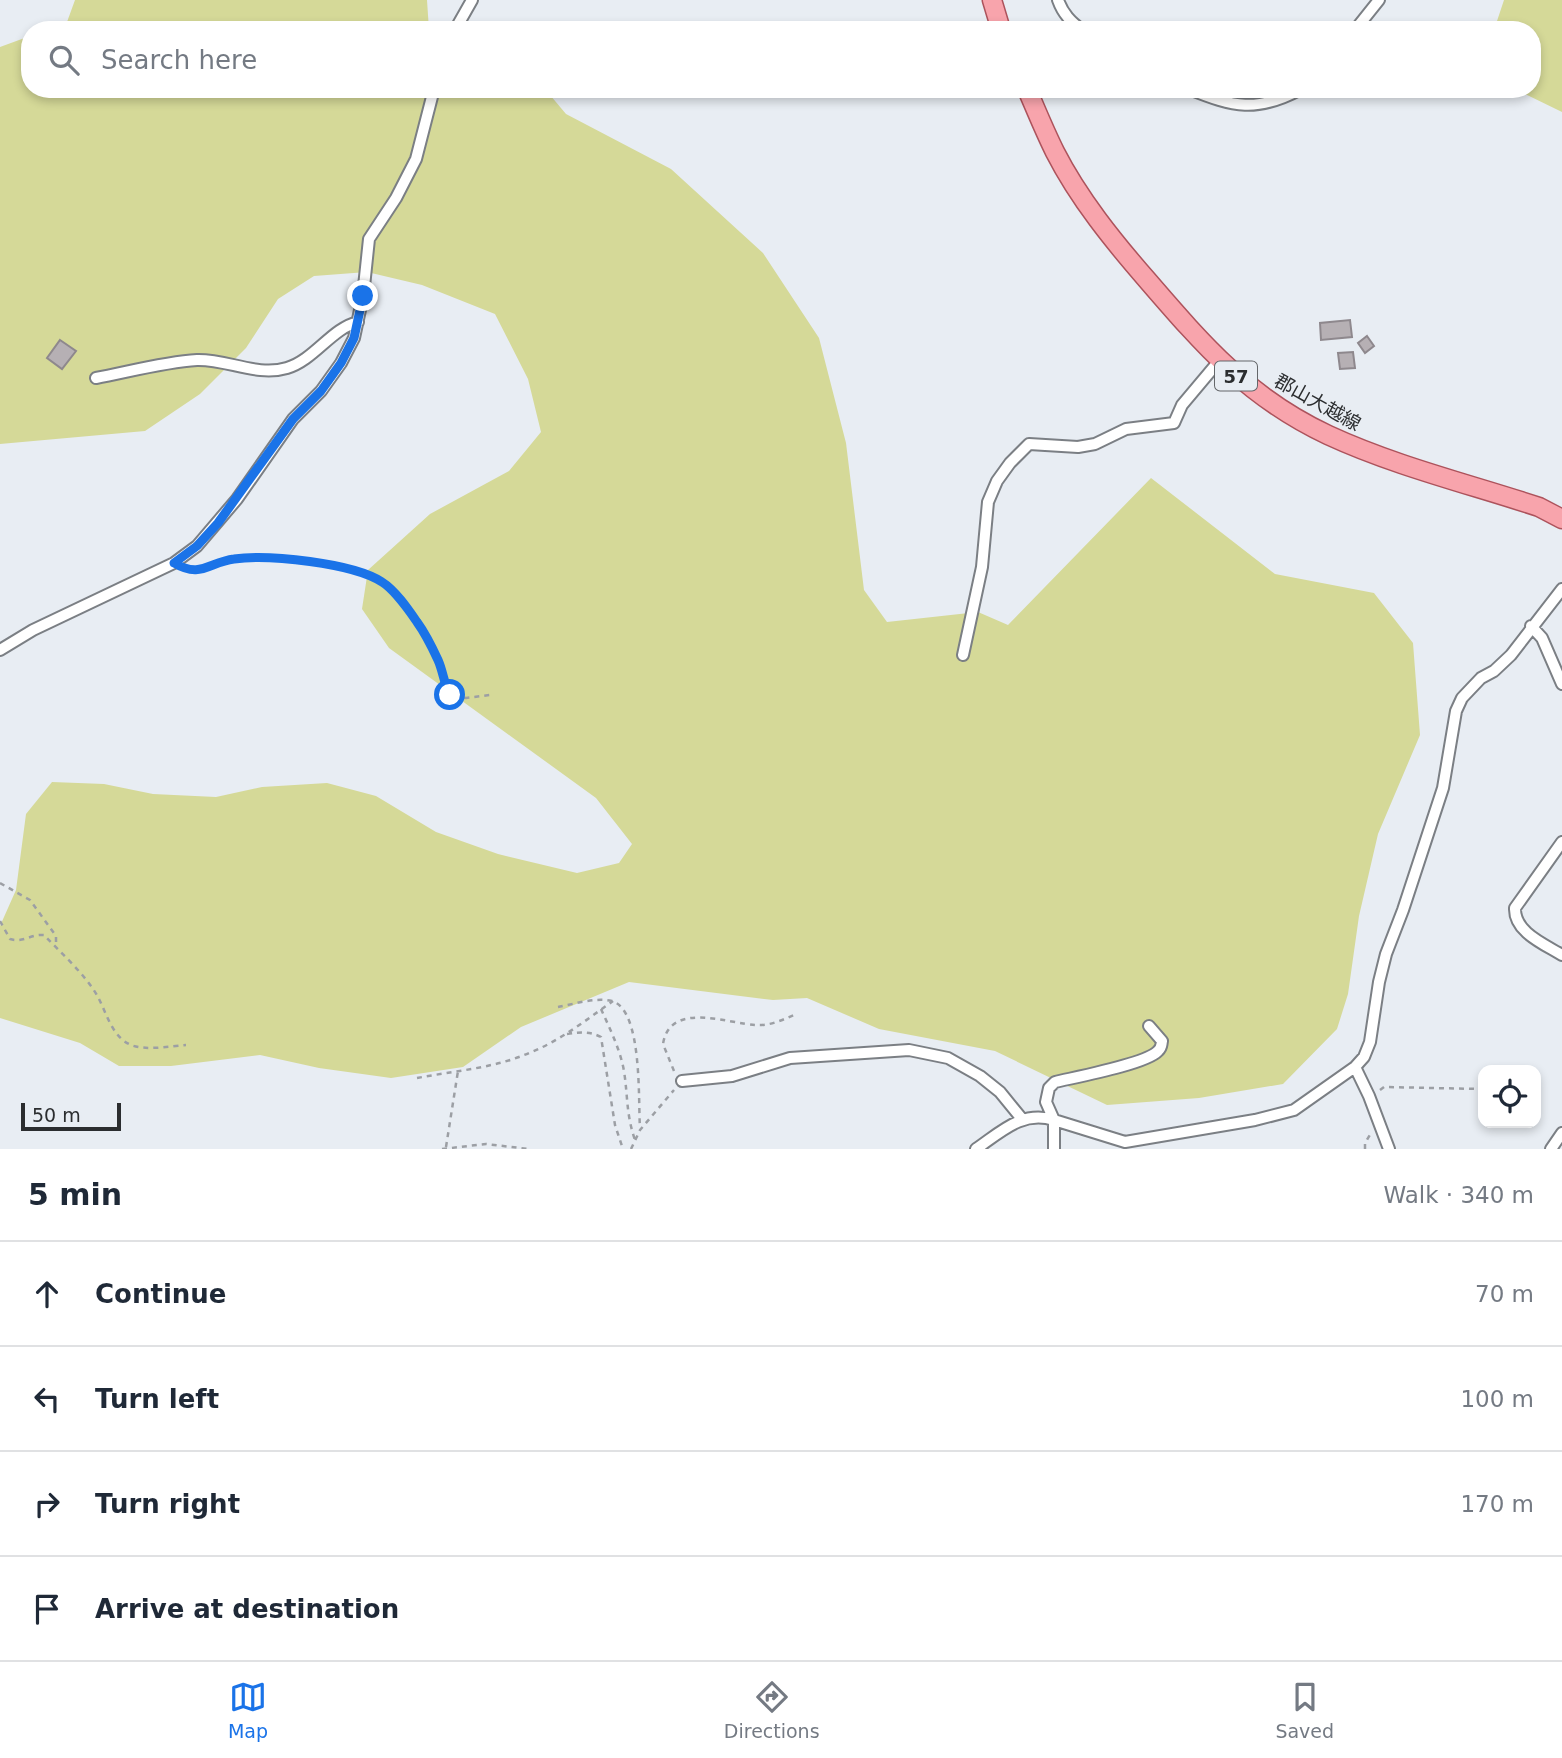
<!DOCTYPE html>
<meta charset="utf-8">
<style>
body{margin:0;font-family:"DejaVu Sans","Noto Sans JP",sans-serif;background:#f6f6f7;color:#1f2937}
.controls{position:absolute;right:21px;bottom:21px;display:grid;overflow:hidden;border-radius:14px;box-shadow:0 4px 10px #0003}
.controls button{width:63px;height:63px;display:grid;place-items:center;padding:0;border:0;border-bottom:2px solid #e0e1e3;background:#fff;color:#1f2937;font:35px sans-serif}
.scale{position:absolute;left:21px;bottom:18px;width:100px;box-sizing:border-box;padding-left:7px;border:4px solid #2b2d2f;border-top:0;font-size:19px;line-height:24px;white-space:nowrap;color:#2b2d2f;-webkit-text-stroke:5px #e8edf3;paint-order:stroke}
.stop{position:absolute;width:21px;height:21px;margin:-16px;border:5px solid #1a73e8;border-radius:50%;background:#fff}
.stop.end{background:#1a73e8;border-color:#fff;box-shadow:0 2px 7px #0008}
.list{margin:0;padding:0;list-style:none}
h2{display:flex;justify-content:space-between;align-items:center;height:91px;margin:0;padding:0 28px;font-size:30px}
h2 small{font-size:23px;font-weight:400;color:#747a83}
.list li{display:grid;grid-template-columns:46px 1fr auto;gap:21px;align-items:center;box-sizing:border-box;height:105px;padding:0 28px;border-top:2px solid #e0e1e3}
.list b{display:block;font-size:26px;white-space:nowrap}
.list em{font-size:23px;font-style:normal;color:#747a83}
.icon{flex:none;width:38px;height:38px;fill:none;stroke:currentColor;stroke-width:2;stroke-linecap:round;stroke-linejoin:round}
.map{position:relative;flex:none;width:1562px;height:1149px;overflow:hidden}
.search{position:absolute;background:#fff;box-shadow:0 4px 10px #0003;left:21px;right:21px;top:21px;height:77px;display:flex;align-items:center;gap:18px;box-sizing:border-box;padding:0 24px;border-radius:28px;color:#747a83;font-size:26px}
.sheet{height:511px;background:#fff}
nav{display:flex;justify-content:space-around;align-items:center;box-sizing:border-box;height:98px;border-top:2px solid #e0e1e3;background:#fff;font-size:19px;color:#747a83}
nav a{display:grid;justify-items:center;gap:4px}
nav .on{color:#1a73e8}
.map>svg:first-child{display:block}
</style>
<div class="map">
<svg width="1562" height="1149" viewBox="0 0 1562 1149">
<rect width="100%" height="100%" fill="#e8edf3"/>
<path fill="#d5d998" d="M75,0H427L429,30H46L67,22Z
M1504,0H1562V112L1515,89H1532V30H1494Z
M30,36V89H545L566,114L671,169L763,253L819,338L846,443L864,590L887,622L978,612L1008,625L1151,478L1275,574L1374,593L1413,643L1420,735L1378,834L1359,916L1348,994L1337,1029L1283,1084L1199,1098L1107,1105L995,1051L879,1029L807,998L773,1000L629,982L521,1027L463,1067L391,1078L319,1068L260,1055L171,1066H119L80,1043L0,1018V926L16,890L26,814L52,782L104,784L153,794L216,797L262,787L327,783L376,796L436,832L498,854L577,873L619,863L632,844L596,798L389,648L362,609L368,570L430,514L509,471L541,432L528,379L495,314L422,285L367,272L314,276L278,299L246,348L200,394L145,431L0,444V47Z"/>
<path fill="#b6b0b4" stroke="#8e888d" stroke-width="2" d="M1350,320L1352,337L1321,340L1320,323Z
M1367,336L1374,346L1365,353L1358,343Z
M60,340L76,351L62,369L47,358Z
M1353,352L1355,368L1340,369L1338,353Z"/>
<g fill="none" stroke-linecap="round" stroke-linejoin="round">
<g stroke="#7b7f84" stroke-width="14">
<path id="street" d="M1058,0C1063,14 1071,22 1082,30
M455,30L472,0
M1355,30L1379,0
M1189,89C1234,107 1256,113 1301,89
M96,378C128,372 164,362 197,360C227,359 257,377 287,368C314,360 332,328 358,322
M1531,626L1542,638L1562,684
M0,650L33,630L174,563L197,546L237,499L293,419L321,391L341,363L354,338L363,296L369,239L396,198L416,159L434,89
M963,655L982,567L988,502L997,481L1010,463L1029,444L1078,447L1095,444L1126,429L1174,423L1182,405L1219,361
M1562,842L1515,908C1514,932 1544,944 1562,955
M682,1081L732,1076L790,1058L909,1050L948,1058L980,1076L1000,1092L1022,1119
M1054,1120L1046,1102L1049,1088L1055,1082C1076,1077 1146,1064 1158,1051C1162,1047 1161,1046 1162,1041L1149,1026
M976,1149C1001,1132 1022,1110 1054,1120
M1054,1149V1120L1125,1142L1255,1120L1294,1110L1355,1067
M1389,1149L1369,1096L1355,1067L1364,1057L1370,1042L1379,982L1386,954L1403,910L1443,788L1456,711L1462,698L1481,678L1494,671L1511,655L1562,589
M1551,1149L1562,1133"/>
</g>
<g stroke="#ad535c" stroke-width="21">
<path id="primary" d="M992,0L1001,30
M1027,89C1036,110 1045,132 1055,152C1079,199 1114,242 1148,281C1204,346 1249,398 1328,435C1395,466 1469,484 1539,507L1562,519"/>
</g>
<path stroke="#9c9fa4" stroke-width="2.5" stroke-dasharray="5 5" stroke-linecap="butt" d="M186,569C205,576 224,559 243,559C281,558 348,562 381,581C394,590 408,608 417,621C424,632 432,647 438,659C443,671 444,684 450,695L466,698L490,695
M0,883L30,900L56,936V947
M0,921L10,939C23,943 31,934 44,935C62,954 85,974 98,997C107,1014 112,1037 131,1045C147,1051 170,1046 186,1045
M558,1007C574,1004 596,997 612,1001C643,1010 638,1102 640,1128
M601,1009C610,1029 620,1049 624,1071C628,1097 626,1114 635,1140
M567,1034C580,1032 589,1031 601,1037L615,1125L623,1149
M674,1071L663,1044C670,1000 729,1024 756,1025C770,1026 782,1020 794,1015
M417,1078C454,1071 495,1068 529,1053C560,1041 586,1020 613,1001
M1380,1090L1384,1087L1481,1089
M446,1147L458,1071
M442,1149L486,1144L529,1149
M631,1149L640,1130L674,1090
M1365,1149V1143L1371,1133"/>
<use href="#street" stroke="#fff" stroke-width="10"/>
<use href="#primary" stroke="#f8a4ac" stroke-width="18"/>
</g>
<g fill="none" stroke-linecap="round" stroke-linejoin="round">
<path stroke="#1a73e8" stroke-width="9" d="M363,296L354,338L341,363L321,391L293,419L218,523L197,546L174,563C201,579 209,562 234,559C268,554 353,563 382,582C395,590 408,609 417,622C425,633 432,647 438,660C443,671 444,684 450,695"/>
</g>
<g text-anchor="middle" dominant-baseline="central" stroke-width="5" stroke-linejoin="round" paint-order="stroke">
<rect fill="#e8edf3" stroke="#64676a" stroke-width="2" x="1215" y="361.5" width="42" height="29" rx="5"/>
<g font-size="18" font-weight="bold" fill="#2b2d2f">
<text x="1236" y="376">57</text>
</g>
<g font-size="19" fill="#2b2d2f" stroke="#e8edf3">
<text transform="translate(1318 402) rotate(29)">郡山大越線</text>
</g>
</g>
</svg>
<div class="controls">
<button><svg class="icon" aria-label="locate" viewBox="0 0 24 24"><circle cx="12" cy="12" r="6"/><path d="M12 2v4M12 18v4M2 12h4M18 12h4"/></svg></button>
</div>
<div class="scale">50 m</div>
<div class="stop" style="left:450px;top:695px"></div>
<div class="stop end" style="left:363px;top:296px"></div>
<div class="search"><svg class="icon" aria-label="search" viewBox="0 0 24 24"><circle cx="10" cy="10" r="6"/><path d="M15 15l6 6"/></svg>Search here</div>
</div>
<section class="sheet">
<h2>5 min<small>Walk · 340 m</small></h2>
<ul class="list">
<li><svg class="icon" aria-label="ahead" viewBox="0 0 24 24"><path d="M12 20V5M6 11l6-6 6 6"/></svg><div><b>Continue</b></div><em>70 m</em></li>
<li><svg class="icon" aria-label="left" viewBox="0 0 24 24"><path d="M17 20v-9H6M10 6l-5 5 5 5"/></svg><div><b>Turn left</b></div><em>100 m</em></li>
<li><svg class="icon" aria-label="right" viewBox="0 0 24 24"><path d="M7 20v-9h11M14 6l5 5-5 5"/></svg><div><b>Turn right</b></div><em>170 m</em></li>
<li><svg class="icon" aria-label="arrive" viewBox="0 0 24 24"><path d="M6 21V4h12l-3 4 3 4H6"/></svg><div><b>Arrive at destination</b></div></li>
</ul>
</section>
<nav>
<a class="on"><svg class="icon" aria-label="map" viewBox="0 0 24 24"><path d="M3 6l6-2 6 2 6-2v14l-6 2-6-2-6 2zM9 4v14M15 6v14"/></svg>Map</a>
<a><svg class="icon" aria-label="directions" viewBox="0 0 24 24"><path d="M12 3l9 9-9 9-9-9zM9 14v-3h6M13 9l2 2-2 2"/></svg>Directions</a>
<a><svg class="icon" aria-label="saved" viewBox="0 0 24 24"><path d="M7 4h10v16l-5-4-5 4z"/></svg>Saved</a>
</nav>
